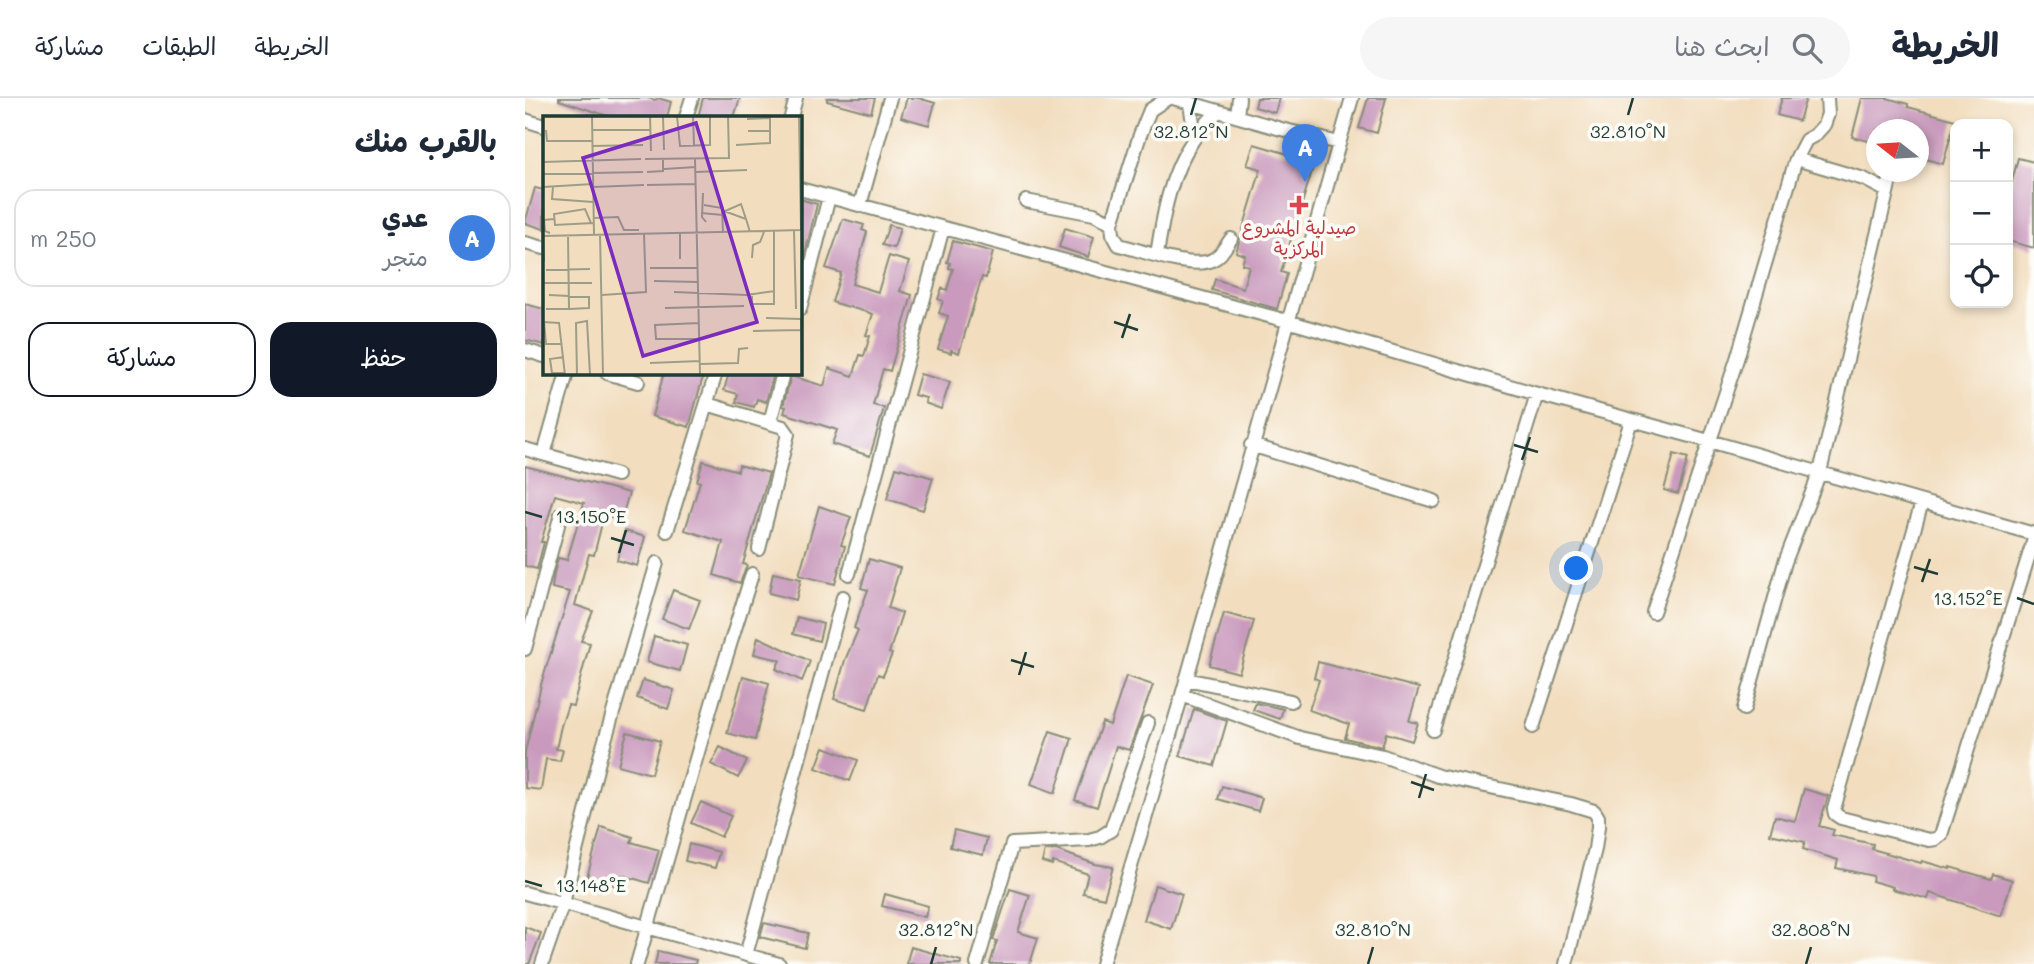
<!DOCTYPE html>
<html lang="ar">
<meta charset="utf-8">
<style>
body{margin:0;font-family:Mali,"Playpen Sans Arabic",sans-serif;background:#f6f6f7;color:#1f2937;direction:rtl}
.controls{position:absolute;right:21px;top:21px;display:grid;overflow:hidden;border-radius:14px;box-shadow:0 4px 10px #0003}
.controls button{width:63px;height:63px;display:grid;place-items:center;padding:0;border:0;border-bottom:2px solid #e0e1e3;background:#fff;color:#1f2937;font:35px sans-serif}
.compass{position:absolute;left:1341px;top:21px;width:63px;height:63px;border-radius:50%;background:#fff;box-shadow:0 4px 10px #0003;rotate:287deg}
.you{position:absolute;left:1052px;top:471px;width:24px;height:24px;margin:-18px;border:5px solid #fff;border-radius:50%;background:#1a73e8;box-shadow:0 0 0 10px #1a73e833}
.badge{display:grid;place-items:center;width:46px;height:46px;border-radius:50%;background:#111827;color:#fff;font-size:23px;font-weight:700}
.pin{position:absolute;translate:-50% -58px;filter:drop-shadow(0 2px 4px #0008)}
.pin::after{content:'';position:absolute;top:37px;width:24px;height:21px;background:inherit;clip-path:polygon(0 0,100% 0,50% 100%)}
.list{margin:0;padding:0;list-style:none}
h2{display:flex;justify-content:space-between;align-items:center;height:91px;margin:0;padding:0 28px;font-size:30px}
h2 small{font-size:23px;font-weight:400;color:#747a83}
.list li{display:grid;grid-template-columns:46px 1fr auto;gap:21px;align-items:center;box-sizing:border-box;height:98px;margin:0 14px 14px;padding:0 14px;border:2px solid #e0e1e3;border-radius:21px}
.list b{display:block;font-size:26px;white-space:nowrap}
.list p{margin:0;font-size:23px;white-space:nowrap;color:#747a83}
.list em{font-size:23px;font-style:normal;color:#747a83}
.actions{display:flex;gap:14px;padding:21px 28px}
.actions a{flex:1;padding:16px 0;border:2px solid #111827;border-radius:21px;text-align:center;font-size:24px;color:#111827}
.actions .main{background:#111827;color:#fff}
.icon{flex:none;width:38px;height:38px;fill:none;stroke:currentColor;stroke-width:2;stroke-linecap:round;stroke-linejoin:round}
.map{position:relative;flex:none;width:1509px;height:866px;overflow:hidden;direction:ltr}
header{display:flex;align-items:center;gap:42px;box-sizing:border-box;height:98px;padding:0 35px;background:#fff;border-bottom:2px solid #e0e1e3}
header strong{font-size:33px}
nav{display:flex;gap:38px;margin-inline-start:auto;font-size:24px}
.search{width:490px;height:63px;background:#f6f6f7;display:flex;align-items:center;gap:18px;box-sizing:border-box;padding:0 24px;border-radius:38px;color:#747a83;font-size:26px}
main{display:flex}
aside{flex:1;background:#fff}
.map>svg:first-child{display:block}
</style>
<header>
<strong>الخريطة</strong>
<div class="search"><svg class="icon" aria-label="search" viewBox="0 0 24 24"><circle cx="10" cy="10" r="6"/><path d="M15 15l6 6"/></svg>ابحث هنا</div>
<nav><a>الخريطة</a><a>الطبقات</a><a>مشاركة</a></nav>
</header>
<main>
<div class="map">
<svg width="1509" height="866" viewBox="0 0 1509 866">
<rect width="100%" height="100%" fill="#fdfcf7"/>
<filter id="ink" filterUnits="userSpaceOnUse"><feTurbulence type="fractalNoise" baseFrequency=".0143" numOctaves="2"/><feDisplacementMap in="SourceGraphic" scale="14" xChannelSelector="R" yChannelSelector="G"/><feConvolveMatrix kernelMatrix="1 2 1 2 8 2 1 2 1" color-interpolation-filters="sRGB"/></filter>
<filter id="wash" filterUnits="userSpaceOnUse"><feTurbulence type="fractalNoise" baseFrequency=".00686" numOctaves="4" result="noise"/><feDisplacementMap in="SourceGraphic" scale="28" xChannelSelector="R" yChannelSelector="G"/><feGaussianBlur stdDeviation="1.57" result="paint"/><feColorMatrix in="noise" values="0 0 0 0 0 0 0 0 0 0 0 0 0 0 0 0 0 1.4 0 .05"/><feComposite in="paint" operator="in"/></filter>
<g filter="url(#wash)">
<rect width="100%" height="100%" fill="#f2ddbe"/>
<g id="blocks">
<path fill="#c99abd" d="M34,0H123L130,2L133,0L146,4L142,19H86L34,2Z
M178,0H215L209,19H173Z
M302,0H350L346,15L302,3Z
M382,0H393L410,5L404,27L376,19Z
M732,0H754L750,15L730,9Z
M843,0H861L852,35L834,30Z
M1257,0H1281L1274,23L1252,17Z
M1337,0H1362L1383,6V9L1430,22L1418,66L1394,59V32H1352V45L1327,39Z
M766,45L793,53L756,174L762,176L752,211L687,192L690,181L718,190L724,168L717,166L720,157L711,154L736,71L722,67L729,46L763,56Z
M1493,60L1509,64V150L1483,143V99Z
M10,90L19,92V131L0,125Z
M275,101L292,106L275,177Z
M318,121L339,127L337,132L342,134L327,186L353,194L364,158L384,164L375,193L387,197L365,273L358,271L348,307L359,310L345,358L307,346L312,332L259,315L261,309L258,308L266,278L299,288L304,270L328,278L335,257L339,258L345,238L341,237L348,216L307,204L316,175L301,170Z
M364,127L375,130L369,150L357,147Z
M540,130L569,139L563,159L534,149Z
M428,143L468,154L461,180L457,179L434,255L426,252V255L413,251L423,218L414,215L418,203L413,201L417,190L422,192L428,171L424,170L425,165L422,164Z
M0,206L19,211V247L0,242Z
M139,275H179L164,329L127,318Z
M204,275H249L241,304L232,301L229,309L211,304L213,296L199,292Z
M395,276L425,284L416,311L400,305L401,300L389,297Z
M1149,356L1163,360L1153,396L1139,392Z
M178,363L213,373L214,367L244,375L218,466L222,467L215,485L189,477L198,444L160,432L175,384L172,383Z
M0,368L104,395L96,422L79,417L69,457L64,456L50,507L68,513L56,543L65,545L48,608L43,607L36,628L31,651L38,652L35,663L21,661L16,692L0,690V654L17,583L45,494L27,490L29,475L33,460L42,462L59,405L30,397L16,444H19L12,471L0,468Z
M371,369L408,380L398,412L362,401Z
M294,408L326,419L316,447L320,448L310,486L274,477Z
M100,433L120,439L112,468L92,462Z
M344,461L375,470L363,510L377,515L364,555L367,556L358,578L353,576L342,611L309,601L320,562L333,532L329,530L343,492L336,490Z
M248,475L276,481L271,502L244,495Z
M148,492L175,502L164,531L137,521Z
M699,515L729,523L714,575L684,567Z
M272,519L298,526L294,543L268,536Z
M129,538L162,547L155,573L122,564Z
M233,539L285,563L277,583L251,571L255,562L229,556Z
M793,564L894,590L884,623L893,625L887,643L861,635L857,649L820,640L824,626L784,612L794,582L789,580Z
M218,578L244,585L230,642L202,635Z
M601,578L628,587L604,652L591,648L572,709L550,702L577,624L585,627Z
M118,582L149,592L143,611L112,600Z
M731,605L758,611L755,621L728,612Z
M669,611L702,623L689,668L655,658Z
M525,633L547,640L530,695L506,686Z
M102,634L135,643L126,676L93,667Z
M195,649L222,663L213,680L186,666Z
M299,649L333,662L325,683L291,670Z
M697,688L737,700L733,713L693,701Z
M1279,691L1303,698L1294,728L1309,732L1307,737L1348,746L1347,751L1396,765L1397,763L1425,771V769L1466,781L1468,776L1487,782L1476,818L1405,795L1403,801L1367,791L1368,789L1347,783L1348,778L1311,770L1313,762L1278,751L1280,744L1245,736L1250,718L1270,723Z
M176,704L206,718L196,739L166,725Z
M76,729L108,739L106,744L134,752L124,785L97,777L93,788L62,779Z
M429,732L462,740L458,757L425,749Z
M164,746L194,754L190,770L160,763Z
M531,752L570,766L588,769L579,800L558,795L563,776L528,764L527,767L517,764L520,753Z
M630,787L657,796L646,831L619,822Z
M485,791L505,797L493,834L513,840L505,866H465L472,843L468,842Z
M360,796L403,808L400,819L357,808Z
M239,825L283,835L280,850L235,839Z
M0,829L16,835L4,866H0Z
M386,849L436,863V866H381Z
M133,853L171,862L170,866H130Z"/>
</g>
</g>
<g filter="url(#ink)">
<use href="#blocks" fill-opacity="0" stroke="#888d79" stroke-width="2"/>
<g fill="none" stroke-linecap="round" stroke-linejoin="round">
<g stroke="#888d79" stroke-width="16">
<path id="minor" d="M648,0L756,31L814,45
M665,5L670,39
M712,18L714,0
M161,19L167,0
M266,19L271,0
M0,22L19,28
M1271,61L1339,81L1362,93
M275,91L762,223L1012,296L1184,343L1509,436
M501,103L569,116L587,125L588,136L594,147C616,152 667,172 687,162C696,158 700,149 706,141
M335,107L365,0
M587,125L615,37L625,12L643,0
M0,145L19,150
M632,157C638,117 645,76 668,42C675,31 685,22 693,13
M275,211L304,99
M0,252L19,258
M82,275L113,284
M182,306L258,329L263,336L234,451
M245,324L258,275
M726,347L909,403
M0,351L92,377
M19,356L42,275
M1397,404L1309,711L1310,716L1316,720L1404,742L1411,741L1416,737L1509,441
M142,433L191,275
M324,476L418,130
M1128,514L1212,261L1271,61L1281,42L1290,37L1299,27L1303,16L1302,0
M0,551L36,416
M661,581L766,603
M657,597L775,640L858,658L913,678L1046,706L1069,713L1073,719V729L1070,751L1041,866
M1219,611L1260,464L1295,374L1367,74
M1008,629L1106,323
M908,632L1012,296
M0,795L254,866
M221,857L318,499
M17,866L38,805L75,659L132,465
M112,866L190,595L227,476
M452,866L487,746L564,742L575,739L586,732L623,625
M577,866L657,597L827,0"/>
</g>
<use href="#minor" stroke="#fff" stroke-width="12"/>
</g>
</g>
<path fill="none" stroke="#1f3d34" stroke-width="2.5" d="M666,17L671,0M1103,17L1108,0M589,224L613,232M597,240L605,216M989,347L1013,354M997,362L1005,339M0,414L17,419M86,440L109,447M94,455L101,432M1389,469L1413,476M1397,484L1405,461M1492,500L1509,506M486,562L509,569M494,577L501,554M886,684L909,692M894,700L901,676M0,783L17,788M406,866L411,849M843,866L848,849M1281,866L1286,849"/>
<path fill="#e0444e" stroke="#fdfcf7" stroke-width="2.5" d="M770.5 96.5h7v7h7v7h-7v7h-7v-7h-7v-7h7z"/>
<g text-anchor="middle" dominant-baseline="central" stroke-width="7" stroke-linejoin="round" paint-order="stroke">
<g font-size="18" fill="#be3a42" stroke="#fdfcf7">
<text x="774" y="129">صيدلية المشروع<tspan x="774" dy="21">المركزية</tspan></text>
</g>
</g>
<g transform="translate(18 18)">
<rect width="259" height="259" fill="#f2ddbe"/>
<path fill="none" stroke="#9e9d87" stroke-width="2" d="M49,0L51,118M107,0L108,35M120,0L121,34M134,0L137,30L167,29V0M150,0L151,29M256,0L258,114M204,3L227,2M3,14L4,25H49M49,14H107M205,15H227M193,29L227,27V0M49,30L100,29M102,43L186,42L185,0M152,43L157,259M0,46L98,43M121,53L153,51M104,56L120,55V44M153,56L204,54M0,58L100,56M104,69L153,68M0,71L50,68M10,71L9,83L50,86M50,71L101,69M160,77L159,101L163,106M161,89L179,92L180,116M181,95L203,103L207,116M180,96L198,88L203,103M158,97L180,99M50,102L75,101L81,114H96M48,107L42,93L11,98L12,109L50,107M251,115L253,193M7,117L2,115L1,104L11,103M137,117V143M57,118L60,259M209,142L210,129L217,126L221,116M1,145L0,120L259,114M107,152H155M3,154L47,153M111,165L155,166M0,167H49M131,176L204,179L232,175M209,177V188H231V115M6,179L46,181V192L26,193M59,179L103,176L101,118M122,192L201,190M3,193H26L25,119M223,202L258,203L259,241M0,206L16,207L22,259M1,206L3,228H19M156,207L112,209L113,223H157M210,215L259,214M21,241L7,243L9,257H22M107,247L157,245M157,248L195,247L196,233L205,232M34,259L33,207L44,205L47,259"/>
<path fill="#7b2cbf" fill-opacity="0.15" stroke="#7b2cbf" stroke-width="3.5" d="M153,7L214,206L100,240L40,42Z"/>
<rect width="259" height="259" fill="none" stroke="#1f3d34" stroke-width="3.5"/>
</g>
<g font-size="18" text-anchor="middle" fill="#1f3d34" stroke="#fdfcf7" stroke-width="7" stroke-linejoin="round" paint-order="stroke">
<text x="666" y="40">32.812°N</text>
<text x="1103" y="40">32.810°N</text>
<text x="66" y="425">13.150°E</text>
<text x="1443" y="507">13.152°E</text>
<text x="66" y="794">13.148°E</text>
<text x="411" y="838">32.812°N</text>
<text x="848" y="838">32.810°N</text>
<text x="1286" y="838">32.808°N</text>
</g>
</svg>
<div class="controls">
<button>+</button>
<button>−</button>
<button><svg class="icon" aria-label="locate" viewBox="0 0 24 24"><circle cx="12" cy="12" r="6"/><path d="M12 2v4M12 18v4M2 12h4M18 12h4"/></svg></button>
</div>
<svg class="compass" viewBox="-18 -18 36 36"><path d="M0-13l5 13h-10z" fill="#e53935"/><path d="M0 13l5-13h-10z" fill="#747a83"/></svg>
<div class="you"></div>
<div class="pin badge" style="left:780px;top:84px;background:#3f7fe0">A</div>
</div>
<aside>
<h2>بالقرب منك<small></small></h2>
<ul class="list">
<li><span class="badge" style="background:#3f7fe0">A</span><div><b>عدي</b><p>متجر</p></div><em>250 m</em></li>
</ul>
<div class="actions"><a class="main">حفظ</a><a>مشاركة</a></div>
</aside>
</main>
